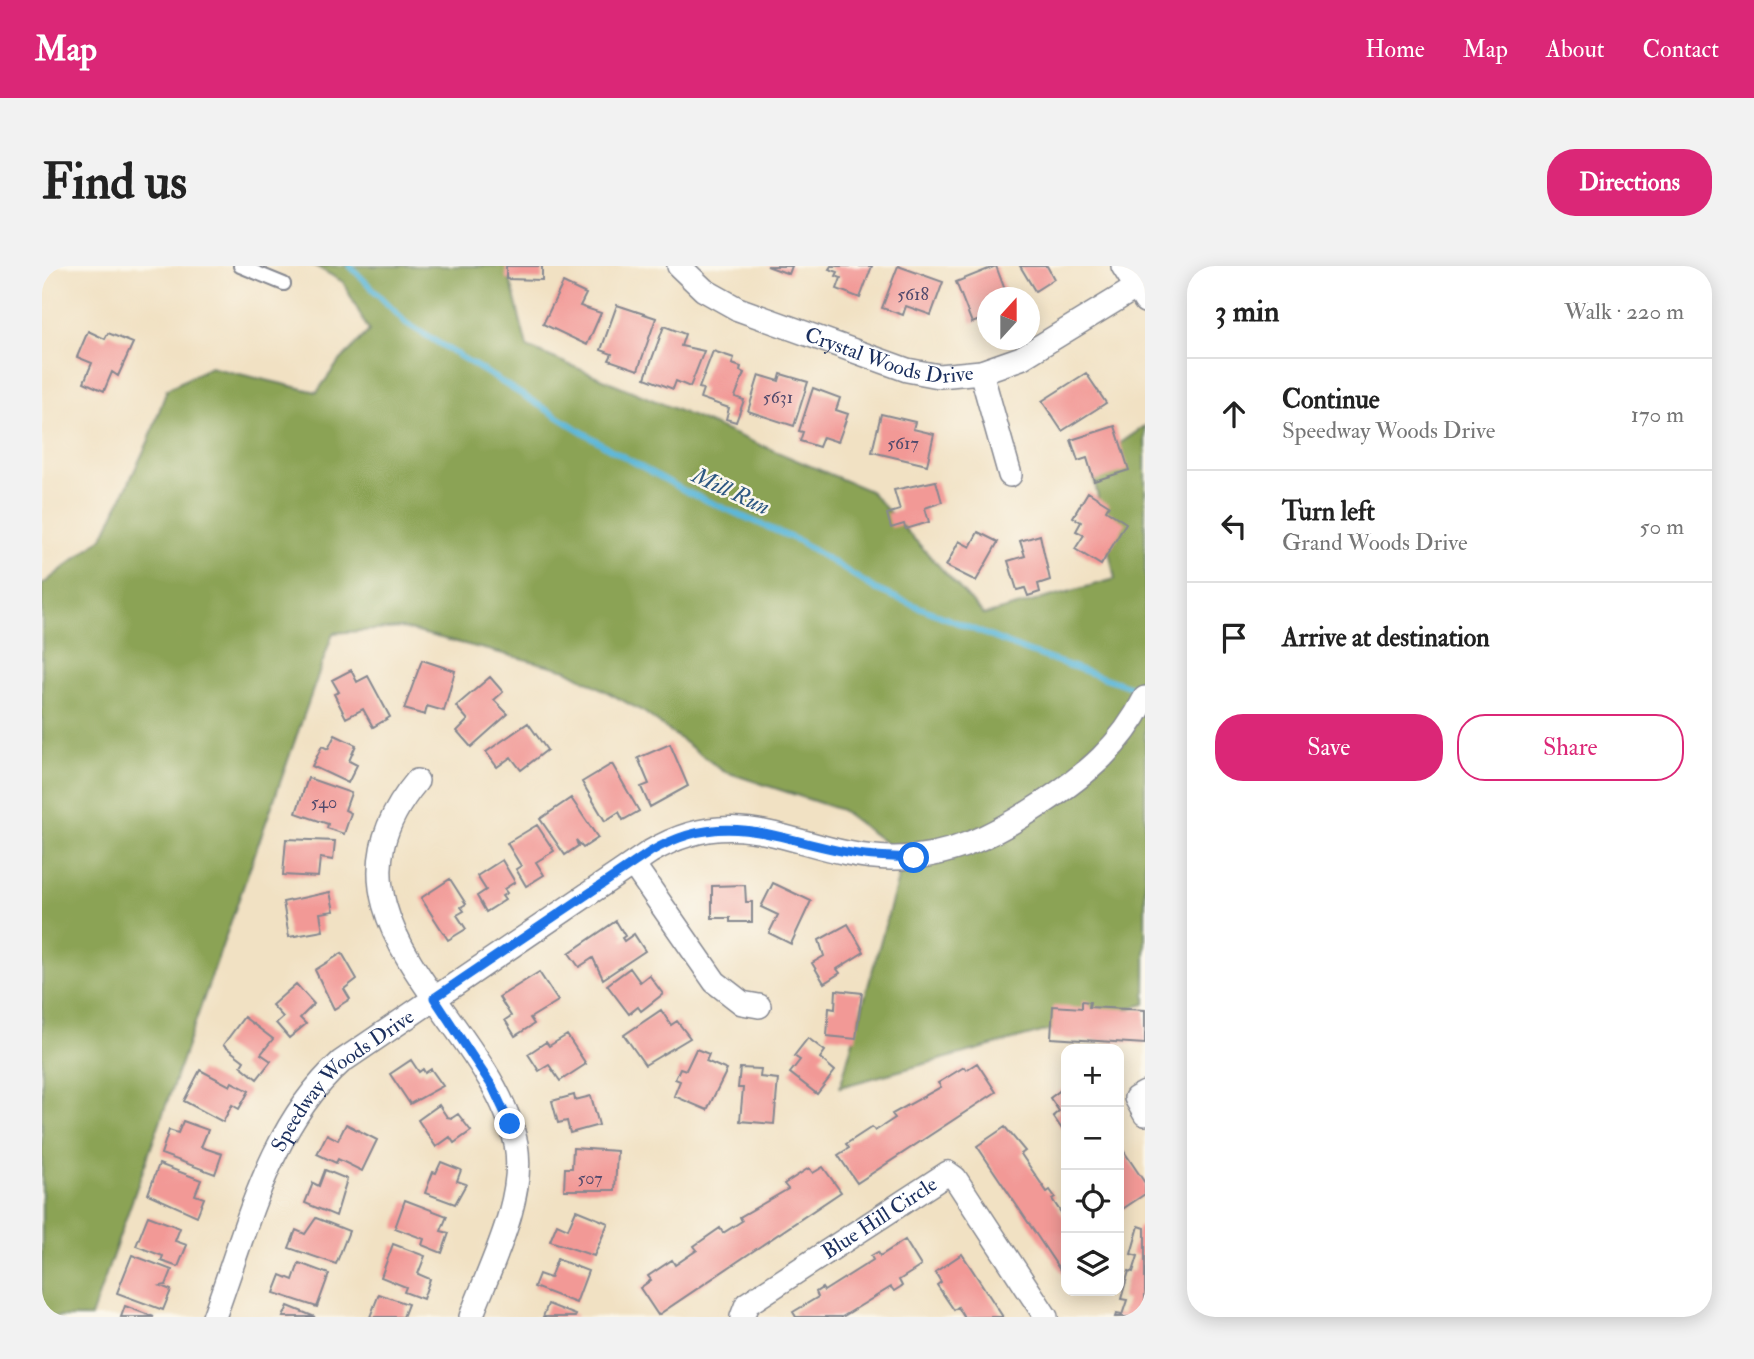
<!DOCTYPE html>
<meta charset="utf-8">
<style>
body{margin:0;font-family:"IM FELL Double Pica",serif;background:#f2f2f2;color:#222}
.controls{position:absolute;right:21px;bottom:21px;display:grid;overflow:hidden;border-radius:14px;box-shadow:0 4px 18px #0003}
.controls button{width:63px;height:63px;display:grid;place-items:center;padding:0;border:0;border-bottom:2px solid #e0e0e0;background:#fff;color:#222;font:35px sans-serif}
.compass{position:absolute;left:935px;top:21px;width:63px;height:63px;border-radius:50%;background:#fff;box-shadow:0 4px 18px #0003;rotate:21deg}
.stop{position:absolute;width:21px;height:21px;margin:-16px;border:5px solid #1a73e8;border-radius:50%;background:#fff}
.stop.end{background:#1a73e8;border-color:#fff;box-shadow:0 2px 7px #0008}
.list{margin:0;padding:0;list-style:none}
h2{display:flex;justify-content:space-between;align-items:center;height:91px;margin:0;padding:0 28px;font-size:30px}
h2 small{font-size:23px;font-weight:400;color:#767676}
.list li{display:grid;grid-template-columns:46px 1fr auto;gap:21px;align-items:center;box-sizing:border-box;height:112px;padding:0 28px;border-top:2px solid #e0e0e0}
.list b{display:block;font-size:26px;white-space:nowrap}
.list p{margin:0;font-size:23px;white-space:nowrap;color:#767676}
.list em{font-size:23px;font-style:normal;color:#767676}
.actions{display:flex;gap:14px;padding:21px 28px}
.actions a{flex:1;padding:16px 0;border:2px solid #db2777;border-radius:28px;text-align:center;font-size:24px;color:#db2777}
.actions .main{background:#db2777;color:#fff}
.icon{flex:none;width:38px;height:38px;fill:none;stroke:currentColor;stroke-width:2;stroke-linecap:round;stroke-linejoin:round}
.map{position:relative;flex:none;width:1103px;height:1051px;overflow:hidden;border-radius:28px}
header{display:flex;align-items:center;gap:42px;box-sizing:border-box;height:98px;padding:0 35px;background:#db2777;color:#fff}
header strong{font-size:33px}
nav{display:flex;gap:38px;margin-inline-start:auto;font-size:24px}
.intro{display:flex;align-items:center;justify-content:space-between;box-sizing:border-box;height:168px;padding:0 42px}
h1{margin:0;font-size:49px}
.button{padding:18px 32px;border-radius:28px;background:#db2777;color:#fff;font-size:24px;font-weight:700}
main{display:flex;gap:42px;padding:0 42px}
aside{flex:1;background:#fff;border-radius:28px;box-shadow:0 4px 18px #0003}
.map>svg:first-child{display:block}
</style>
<header>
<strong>Map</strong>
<nav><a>Home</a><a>Map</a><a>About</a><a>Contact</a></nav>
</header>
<div class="intro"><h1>Find us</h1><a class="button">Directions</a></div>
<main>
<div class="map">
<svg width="1103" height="1051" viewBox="0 0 1103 1051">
<rect width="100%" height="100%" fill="#fbf7ec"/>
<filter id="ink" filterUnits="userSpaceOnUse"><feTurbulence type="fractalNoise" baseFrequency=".0143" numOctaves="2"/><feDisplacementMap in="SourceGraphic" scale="14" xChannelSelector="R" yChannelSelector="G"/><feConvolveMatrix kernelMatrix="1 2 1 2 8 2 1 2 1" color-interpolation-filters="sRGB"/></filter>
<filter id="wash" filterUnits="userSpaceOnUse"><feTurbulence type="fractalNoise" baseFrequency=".00686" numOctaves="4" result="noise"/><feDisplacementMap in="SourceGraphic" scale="28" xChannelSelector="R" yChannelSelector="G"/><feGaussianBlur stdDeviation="1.57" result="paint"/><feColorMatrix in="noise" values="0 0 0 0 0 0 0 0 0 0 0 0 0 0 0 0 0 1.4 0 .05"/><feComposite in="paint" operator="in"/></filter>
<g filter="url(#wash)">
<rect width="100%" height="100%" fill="#f1e1c3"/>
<path fill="#8ba354" stroke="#536959" stroke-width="2" d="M273,0H465L485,81L828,225L942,349L1073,313L1049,198L1103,160V738L798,821L862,591L799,544L681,505L602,446L525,404L359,362L291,367L49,1051H0V319L61,271L107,174L125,123L168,101L275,126L296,97L327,65L301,16Z"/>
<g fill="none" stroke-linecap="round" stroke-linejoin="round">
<path stroke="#5cb7d9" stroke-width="6" d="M308,0L364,57L568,183L645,226L757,275L835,324L982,384L1089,421"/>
</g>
<g id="blocks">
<path fill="#f29996" d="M464,0H500V14L464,13Z
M725,0H750L747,8Z
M789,0H830L818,32L795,23L799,12L794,10L796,6L787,3Z
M856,0L901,16L889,49L864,40L861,49L840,42Z
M954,0L966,32H946V51L930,57L914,16Z
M978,0H1005L1012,13L993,25Z
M521,17L544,28L538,40L559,47L545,79L501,58Z
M575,39L614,52L596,104L567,94L570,88L559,84Z
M622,60L643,68L639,80L662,85L648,121L634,115L631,123L603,112Z
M46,65L63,73L66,67L91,77L76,110L70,106L62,125L42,116L50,97L35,91Z
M671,85L692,92L690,98L699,101L698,105L702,107L693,131L702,134L694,156L684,153L687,142L658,132L661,123L657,122Z
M1044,107L1064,137L1020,165L1000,135Z
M739,108L766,116L752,160L706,145L717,109L737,115Z
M771,122L798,132L794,144L806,148L796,176L781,171L777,181L758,175L761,166L757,165Z
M839,148L873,156L871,163L892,168L885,199L830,186Z
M1073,160L1087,204L1052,215L1045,192L1036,195L1029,174Z
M894,215L900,236L883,242L887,256L864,263L862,258L849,262L845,248L858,244L852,224Z
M1046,226L1067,239L1064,244L1084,257L1059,299L1033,283L1042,269L1034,265L1039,256L1031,251Z
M936,266L956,276L934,315L904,300L917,275L928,281Z
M998,269L1008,314L996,318L998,326L986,330L983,322L975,324L966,295L983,290L978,275Z
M380,394L413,405L402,445L385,440L383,449L362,443Z
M309,404L315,416L326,410L348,451L331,461L321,443L304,452L292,428L297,426L290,414Z
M448,411L461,426L452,434L466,448L429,481L415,465L426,454L414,440Z
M486,457L505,484L479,504L469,491L455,501L444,486Z
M293,469L314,479L307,495L315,499L306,517L270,500L280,480L286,483Z
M628,478L646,520L608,541L599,521L607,518L596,492Z
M570,498L597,545L581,554L577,546L563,555L540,516Z
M266,512L309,527L303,544L309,547L302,568L285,562L286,558L254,547Z
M529,532L556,572L541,582L534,574L536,580L523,589L498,553Z
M495,559L512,585L494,596L502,609L484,620L474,603L479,600L465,577Z
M244,573L293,575L291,594L278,592L276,611L241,609Z
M460,594L473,616L462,623L465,627L460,630L463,634L444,646L435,630L444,624L435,610Z
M408,613L424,638L419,641L422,645L415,649L424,663L406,674L379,632Z
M731,617L769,635L749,678L727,667L736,649L719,641Z
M703,619L704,636H710V656H688V652H670V620Z
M288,626L292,645L278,647L281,665L247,671L241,636Z
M574,655L583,670L580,672L582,675L592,668L603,685L561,713L551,692L537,701L527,687Z
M806,658L822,686L795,703L798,707L782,717L770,697L782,690L777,674Z
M300,687L315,713L302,723L308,733L292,743L273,704Z
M588,702L598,716L607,709L621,728L599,745L596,741L587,748L565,719Z
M497,706L516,735L488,752L492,758L473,770L463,754L469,750L457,731Z
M254,718L272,738L258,752L264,758L247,772L234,757L241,751L230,739Z
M794,724L820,727L814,773L785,770L787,742L793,743Z
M1040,735L1048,736L1047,741L1103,744V778L1009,772L1011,740L1040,742Z
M619,744L629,759L635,755L648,772L603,799L582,769Z
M202,751L231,773L219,788L229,795L215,813L199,800L202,795L181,779Z
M525,769L544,798L518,815L507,799L497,805L486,788L504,776L507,780Z
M766,772L783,785L778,792L793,805L775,828L748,807L758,794L752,790Z
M654,783L667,788L664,795L685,804L665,844L632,830L638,815L633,813L638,802L644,804Z
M369,794L377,806L381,803L383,807L389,803L401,820L368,838L348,808Z
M935,797L954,826L815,917L796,889L807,882L804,878L830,861L833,865L853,852L850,848L899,821L896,817L922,801L924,804Z
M698,802L719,803L718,811L736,813L732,858L698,855L701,822H696Z
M158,804L188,820L190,816L207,825L197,843L190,839L181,856L142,835Z
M1024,820V869L1011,850L1017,845L1008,832Z
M532,829L533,834L549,830L557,859L528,867L525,855L516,857L510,835Z
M397,839L405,851L410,852L416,848L429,865L412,877L408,871L394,881L376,854Z
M141,855L166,864L159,881L180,888L173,908L119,888L127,864L136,867Z
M304,858L335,874L320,905L296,893L294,897L275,888L285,868L296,874Z
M963,861L983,885L979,888L1005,926L1008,924L1013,931L1010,933L1024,954V1013L935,880Z
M1077,878L1103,917V928L1079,944L1077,940Z
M531,882L575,885L573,924H522L523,902H530Z
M399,896L419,904L415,915L424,918L413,938L383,927L391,906L394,907Z
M117,898L159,914L153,929L162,932L155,950L106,928Z
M781,901L799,926L616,1049L598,1022L609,1014L606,1010L630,994L633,999L655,984L652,980L678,962L681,967L700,955L698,951L746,923L742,918L767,902L771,907Z
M283,904L305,913L294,950L263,937L271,917L277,920Z
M363,934L405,950L399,965L407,967L400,987L380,979L382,973L353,962Z
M534,944L566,957L552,990L508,975L515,958L526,963Z
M106,950L138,962L133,975L145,979L136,1001L119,995L121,990L94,980Z
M274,952L307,965L294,998L247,982L254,964L263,968Z
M1097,960L1103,962V1051H1073L1074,1048L1080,1049L1085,1034L1079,1033L1087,1005L1091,1006L1096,990L1089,988Z
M863,974L879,1000L857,1014L860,1020L852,1025L849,1021L800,1051H754L751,1046L776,1031L774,1026L780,1022L782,1025L831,994L829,990L836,986L838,990Z
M351,978L383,990L376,1008L388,1013L381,1033L362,1026L364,1021L339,1011Z
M920,988L961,1051H922L916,1041L912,1044L895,1019L899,1016L893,1006Z
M90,989L130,1004L124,1019L119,1020L129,1024L121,1044L75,1027Z
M515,993L546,1005L534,1037L492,1021L497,1008L508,1012Z
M257,997L287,1008L275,1041L232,1027L239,1009L251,1014Z
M337,1028L366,1038L361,1051H328Z
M506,1038L534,1049L533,1051H501Z
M83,1040L112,1051H79Z
M246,1040L273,1051H241Z"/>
</g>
</g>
<g filter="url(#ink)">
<use href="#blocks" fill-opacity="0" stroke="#868890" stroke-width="2"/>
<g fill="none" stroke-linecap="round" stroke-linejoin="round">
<g stroke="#868890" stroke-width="16">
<path id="service" d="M198,0L242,18"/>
</g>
<g stroke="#868890" stroke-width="26">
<g id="minor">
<path id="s1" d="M637,0L662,24L696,43L865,104L897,110L939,106L979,92L1095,21"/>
<path d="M1081,0L1103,35"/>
<path d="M939,106L968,209"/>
<path d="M375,515C259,653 449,753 474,878C484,933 448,1000 429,1051"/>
<path d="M591,598L673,716L700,737L717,740"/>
<path d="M1103,827L1094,832L1103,848"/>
<path id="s2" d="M172,1051C205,962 227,861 299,796L608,586C701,530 759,591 849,592C908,593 954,568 1001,537C1045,508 1079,480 1103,432"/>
<path id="s3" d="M700,1051L705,1038L906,907L913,912L1004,1051"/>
</g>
</g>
<use href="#service" stroke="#fff" stroke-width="12"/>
<use href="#minor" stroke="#fff" stroke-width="23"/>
</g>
</g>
<g fill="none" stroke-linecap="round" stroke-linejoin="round" filter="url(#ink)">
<path stroke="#1a73e8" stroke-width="9" d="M468,858L450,820L392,732L608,586C687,538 743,579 823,589C840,591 856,591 872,592"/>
</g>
<g text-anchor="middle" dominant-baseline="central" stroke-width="5" stroke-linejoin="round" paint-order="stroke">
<g font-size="18" fill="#514a6c">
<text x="871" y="28">5618</text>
<text x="736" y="131">5631</text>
<text x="861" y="177">5617</text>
<text x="282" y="536">540</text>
<text x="548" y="912">507</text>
</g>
<g font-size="21" fill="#1b2f5e" stroke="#fbf7ec">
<text stroke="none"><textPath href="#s1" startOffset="233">Crystal Woods Drive</textPath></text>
<text stroke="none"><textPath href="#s2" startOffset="276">Speedway Woods Drive</textPath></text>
<text stroke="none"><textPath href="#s3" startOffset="172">Blue Hill Circle</textPath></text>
</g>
<g font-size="23" font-style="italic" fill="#2e5883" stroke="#fbf7ec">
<text transform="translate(689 225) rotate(25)">Mill Run</text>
</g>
</g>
</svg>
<div class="controls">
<button>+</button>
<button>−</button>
<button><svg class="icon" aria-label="locate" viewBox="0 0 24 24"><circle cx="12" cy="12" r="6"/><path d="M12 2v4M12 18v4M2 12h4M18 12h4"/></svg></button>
<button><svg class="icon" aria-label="layers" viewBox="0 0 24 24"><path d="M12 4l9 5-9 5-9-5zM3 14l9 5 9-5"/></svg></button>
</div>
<svg class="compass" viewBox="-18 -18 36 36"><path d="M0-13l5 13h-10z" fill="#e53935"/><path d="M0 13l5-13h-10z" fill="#767676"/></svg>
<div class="stop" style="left:872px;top:592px"></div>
<div class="stop end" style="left:468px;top:858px"></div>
</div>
<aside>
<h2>3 min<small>Walk · 220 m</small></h2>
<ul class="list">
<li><svg class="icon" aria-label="ahead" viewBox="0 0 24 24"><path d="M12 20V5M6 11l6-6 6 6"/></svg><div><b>Continue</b><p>Speedway Woods Drive</p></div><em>170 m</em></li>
<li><svg class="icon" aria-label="left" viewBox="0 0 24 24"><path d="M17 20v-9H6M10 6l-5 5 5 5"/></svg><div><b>Turn left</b><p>Grand Woods Drive</p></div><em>50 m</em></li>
<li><svg class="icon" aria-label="arrive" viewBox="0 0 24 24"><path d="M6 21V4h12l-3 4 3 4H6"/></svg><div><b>Arrive at destination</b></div></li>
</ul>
<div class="actions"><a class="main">Save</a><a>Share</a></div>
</aside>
</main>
